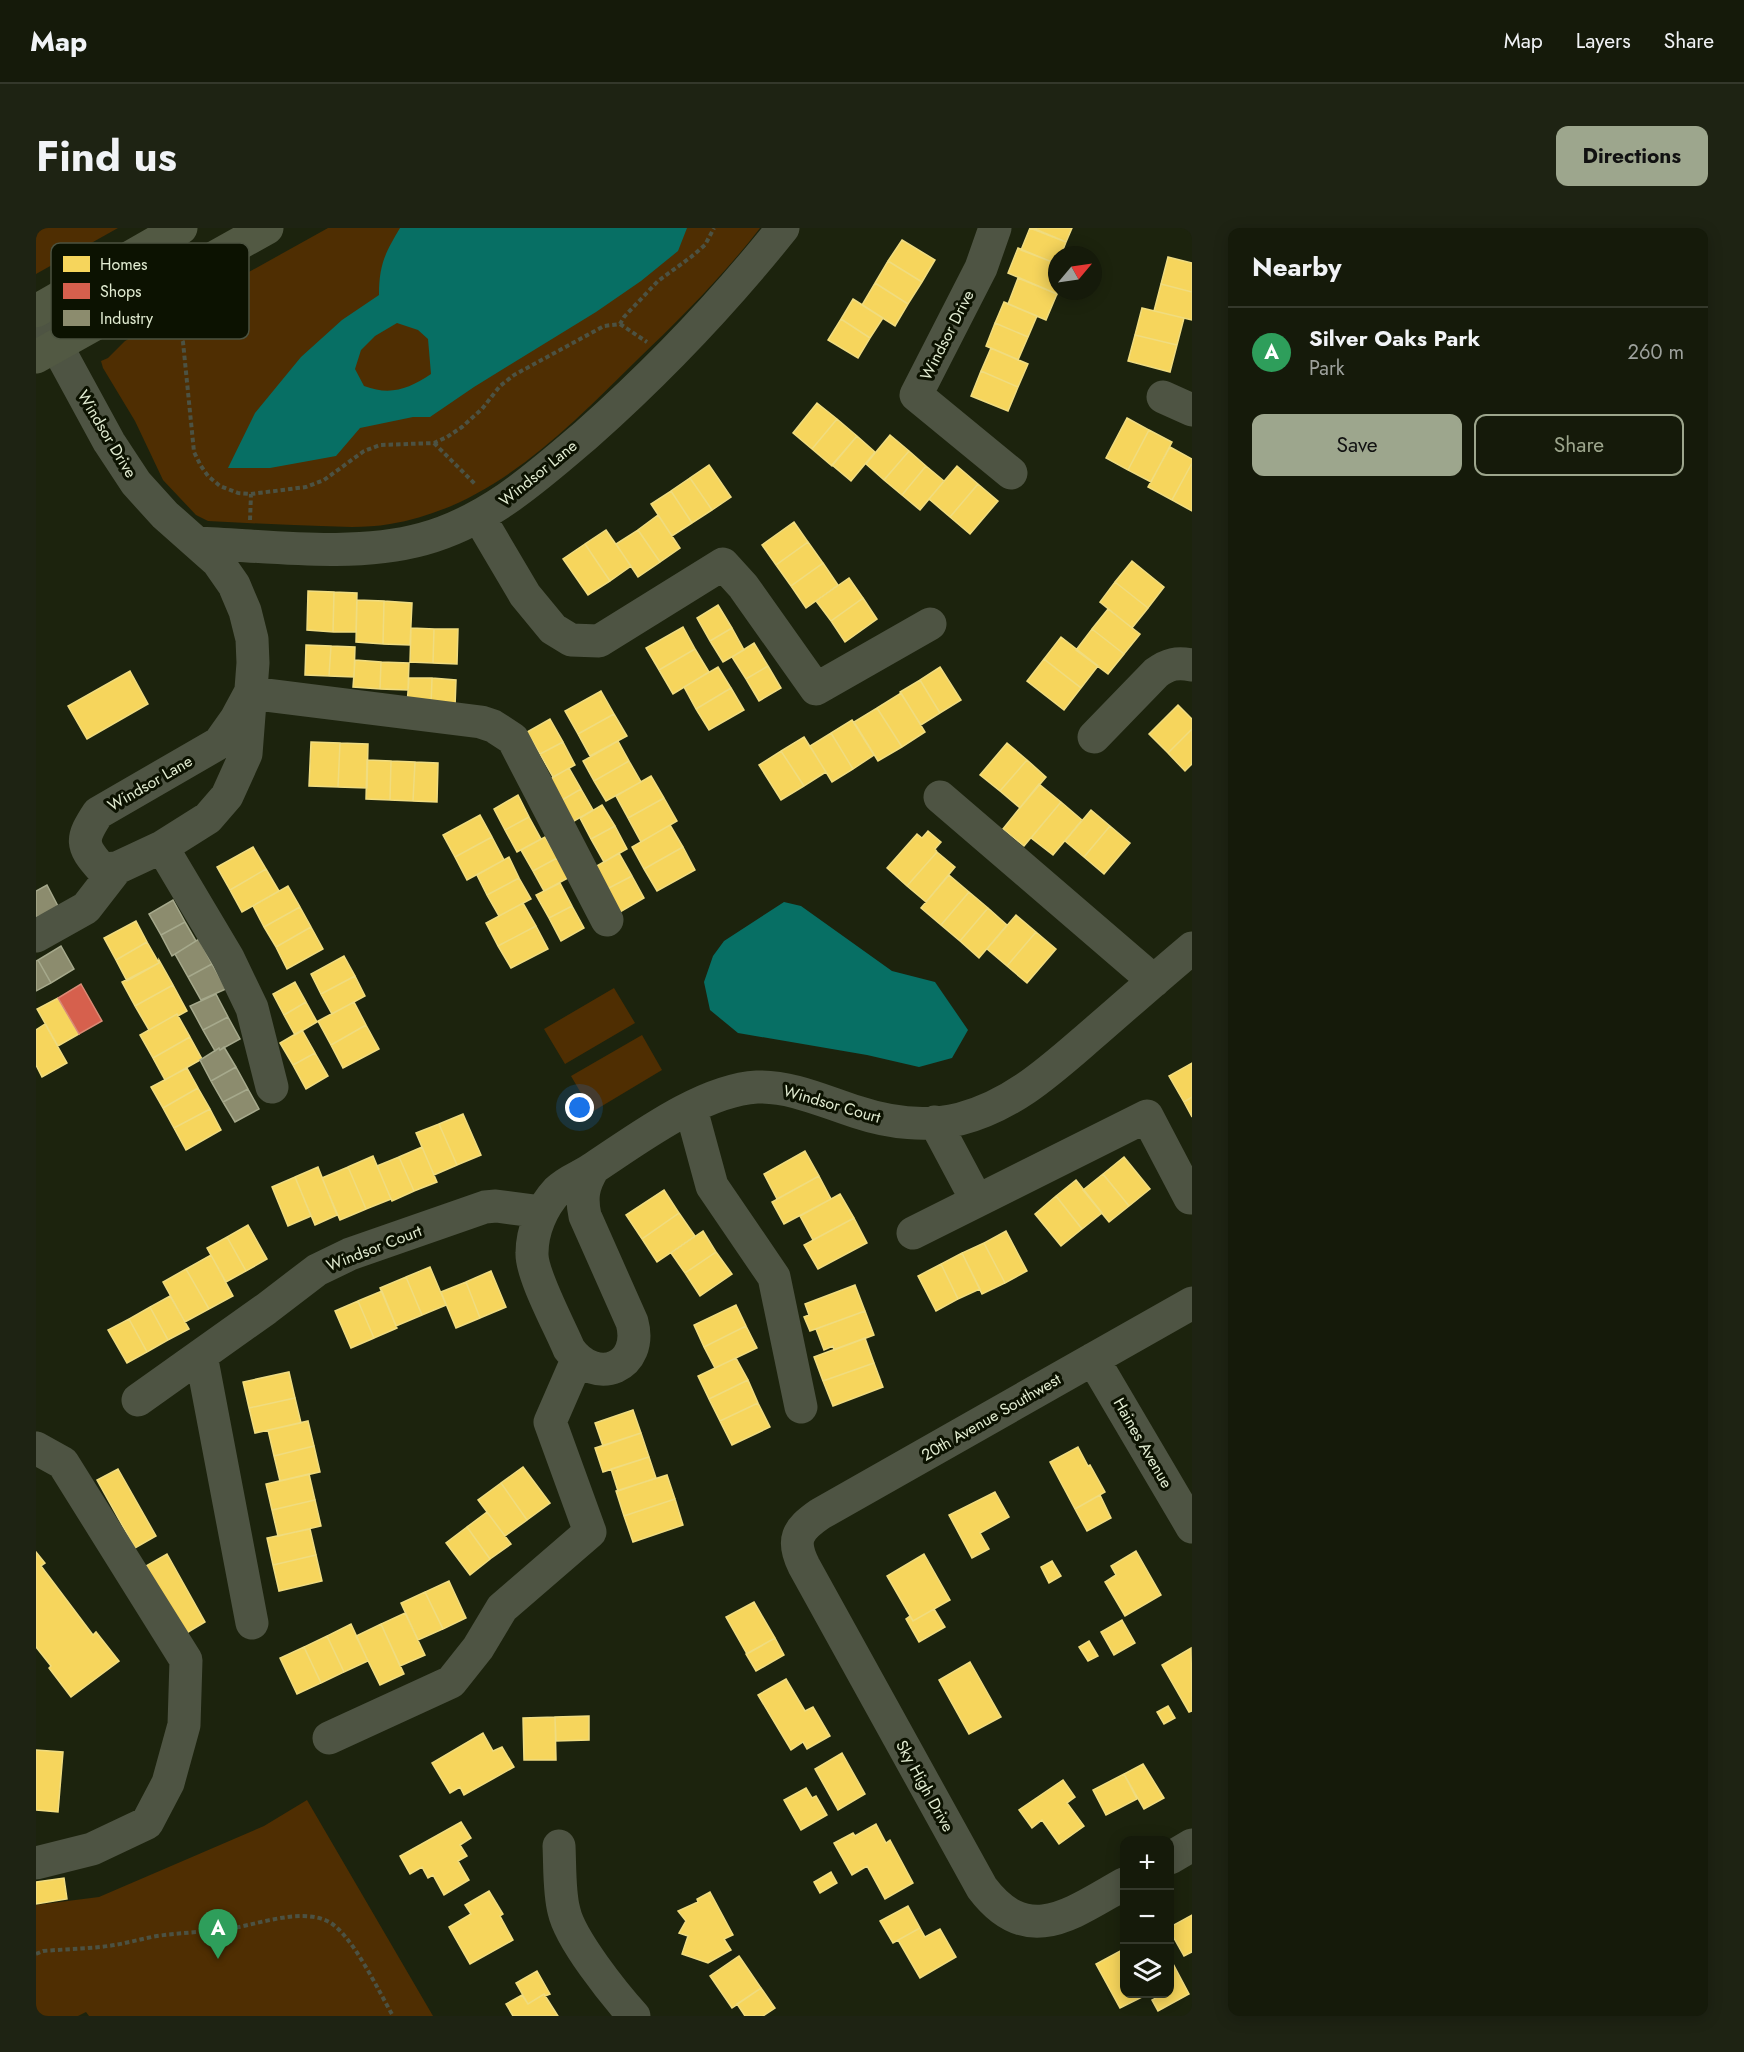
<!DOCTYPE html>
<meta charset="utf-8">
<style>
body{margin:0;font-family:Jost,sans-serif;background:#1e2313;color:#f1f3f6}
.controls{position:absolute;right:18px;bottom:18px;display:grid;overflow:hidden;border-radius:12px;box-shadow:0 3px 15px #0003}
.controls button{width:54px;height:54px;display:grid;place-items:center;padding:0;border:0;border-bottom:2px solid #34382b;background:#151a0a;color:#f1f3f6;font:30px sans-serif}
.compass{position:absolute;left:1012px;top:18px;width:54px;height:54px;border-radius:50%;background:#151a0a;box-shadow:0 3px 15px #0003;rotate:61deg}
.you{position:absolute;left:544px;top:880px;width:21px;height:21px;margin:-15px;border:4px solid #fff;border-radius:50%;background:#1a73e8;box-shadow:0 0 0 9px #1a73e833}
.badge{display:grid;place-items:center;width:39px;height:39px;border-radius:50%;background:#9da68d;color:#fff;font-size:20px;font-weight:700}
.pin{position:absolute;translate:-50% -50px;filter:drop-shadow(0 2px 3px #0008)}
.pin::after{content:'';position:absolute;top:32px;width:21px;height:18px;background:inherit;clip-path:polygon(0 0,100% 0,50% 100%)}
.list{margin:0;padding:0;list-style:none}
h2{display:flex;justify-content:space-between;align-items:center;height:78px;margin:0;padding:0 24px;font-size:26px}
h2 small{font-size:20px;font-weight:400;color:#9da19c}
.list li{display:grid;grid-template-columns:39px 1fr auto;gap:18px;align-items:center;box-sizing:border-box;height:90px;padding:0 24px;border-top:2px solid #34382b}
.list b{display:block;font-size:22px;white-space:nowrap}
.list p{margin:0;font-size:20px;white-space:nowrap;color:#9da19c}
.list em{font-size:20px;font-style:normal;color:#9da19c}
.actions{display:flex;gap:12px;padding:18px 24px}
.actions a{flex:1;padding:14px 0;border:2px solid #9da68d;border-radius:12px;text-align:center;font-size:21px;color:#9da68d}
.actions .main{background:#9da68d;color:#111}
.icon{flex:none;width:33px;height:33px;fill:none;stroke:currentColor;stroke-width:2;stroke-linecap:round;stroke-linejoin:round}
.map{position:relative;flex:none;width:1156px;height:1788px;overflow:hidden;border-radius:12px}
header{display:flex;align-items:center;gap:36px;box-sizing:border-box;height:84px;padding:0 30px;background:#151a0a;border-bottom:2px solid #34382b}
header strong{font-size:28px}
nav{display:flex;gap:33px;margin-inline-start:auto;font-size:21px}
.intro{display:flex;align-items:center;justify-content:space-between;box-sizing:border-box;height:144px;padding:0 36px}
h1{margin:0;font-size:42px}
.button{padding:15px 27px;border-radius:12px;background:#9da68d;color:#111;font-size:21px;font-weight:700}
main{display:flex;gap:36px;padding:0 36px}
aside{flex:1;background:#151a0a;border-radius:12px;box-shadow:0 3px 15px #0003}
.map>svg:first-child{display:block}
</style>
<header>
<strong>Map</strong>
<nav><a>Map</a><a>Layers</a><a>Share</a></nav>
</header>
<div class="intro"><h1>Find us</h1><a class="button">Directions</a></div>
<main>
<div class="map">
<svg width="1156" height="1788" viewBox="0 0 1156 1788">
<rect width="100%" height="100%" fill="#1c230d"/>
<path fill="#4f2e02" d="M0,0H82L0,46Z
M292,0H724C687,48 644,91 600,133C529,203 456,279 354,296C331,300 308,299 285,298C247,297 210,295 172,293L160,287L127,252L99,193L67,140L65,133L72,130L89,113Z
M578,760L599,795L529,836L508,801Z
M606,807L626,842L556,884L535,848Z
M271,1572L397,1788H53L50,1784L42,1788H0V1677L63,1669L228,1598Z"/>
<path fill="#076f64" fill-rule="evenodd" d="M364,0H651L642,23L605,53L560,84L438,159L394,189H377L324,200L300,228L234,240H192L219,185L265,129L306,92L343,67C343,37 349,25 364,0ZM361,95L382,102L392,111L395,146C372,161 355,168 328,158L319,141L325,122L339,108Z
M748,674L765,678L856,743L899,754L932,802L916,830L883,839L831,827L702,805L674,782L668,754L677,728L688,713Z"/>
<path fill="#f6d55c" stroke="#f0dc7f" stroke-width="1.5" d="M994,0L1030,14L1025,27H1021V36L985,22Z
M997,0H1036L1030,14Z
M866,12L899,32L886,54L852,33Z
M982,20L1021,36V66L972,45Z
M1132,29L1156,35V64L1125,56Z
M852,33L886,54L872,76L839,55Z
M982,50L1021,66L1010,92L972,76Z
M839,55L872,76L859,98L826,77Z
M1125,56L1156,64V92L1118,83Z
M817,71L847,90L834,110L805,91Z
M968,74L1001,88L992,109L959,95Z
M1106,80L1148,90L1141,117L1099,107Z
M805,91L834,110L822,130L792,112Z
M959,95L992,109L982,132L950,118Z
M1099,107L1141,117L1134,144L1092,133Z
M955,120L992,136L982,159L945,143Z
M945,143L982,159L972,183L935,168Z
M781,175L801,191L776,221L757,205Z
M1091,190L1113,202L1092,242L1070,230Z
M801,191L821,208L796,238L776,221Z
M1113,202L1136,214L1115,254L1092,242Z
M854,207L873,223L848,252L830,236Z
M821,208L839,224L815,253L796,237Z
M1134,219L1156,231V235L1136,272L1112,259Z
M873,223L890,238L866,267L848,252Z
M1156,235V283L1136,272Z
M673,237L695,269L676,282L654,250Z
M890,238L908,253L884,282L866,267Z
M921,238L942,256L914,289L893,271Z
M654,250L676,282L656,295L635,263Z
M942,256L962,273L934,306L914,289Z
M635,263L656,295L636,308L615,276Z
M622,287L644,320L624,334L602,302Z
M758,294L772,314L740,337L726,317Z
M570,302L595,338L574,353L549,316Z
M602,302L624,334L602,349L580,316Z
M772,314L787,335L755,358L740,337Z
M549,316L574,353L552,367L527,331Z
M1096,333L1128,359L1112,380L1079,354Z
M787,335L802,357L770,380L755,358Z
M813,350L827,370L795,393L780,373Z
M1079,354L1112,380L1096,400L1064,374Z
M272,363L298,364L297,404L271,402Z
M298,364L321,365L320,404H297Z
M827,370L841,391L809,414L795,393Z
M321,372L348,373L347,416L320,414Z
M348,373L376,375L374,417L347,416Z
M682,377L696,400L674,413L661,390Z
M1072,381L1104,406L1088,426L1056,401Z
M647,399L659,421L623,442L610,420Z
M375,400L398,401L397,435L374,434Z
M696,400L708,422L687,434L674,413Z
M398,401H422L421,436L397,435Z
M1056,401L1088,426L1072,446L1040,422Z
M1025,409L1062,438L1045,460L1008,431Z
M718,415L732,438L710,451L696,429Z
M270,417L295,418L293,448L269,447Z
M295,418L319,419L318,449L293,448Z
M659,421L673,444L637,466L623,442Z
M1008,431L1045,460L1028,482L991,453Z
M319,432L345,434L344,461L317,459Z
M345,434L373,435L372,462L344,461Z
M732,438L745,460L723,473L710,451Z
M682,439L695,460L660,481L648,459Z
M904,439L925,472L904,485L884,452Z
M94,443L112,476L51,511L32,478Z
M373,450H396L395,478L371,477Z
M396,450L420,452L419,479L395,478Z
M884,452L904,485L885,497L864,464Z
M695,460L708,482L673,502L660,481Z
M565,463L578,486L542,506L529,483Z
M865,465L889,504L866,519L841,480Z
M1142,477L1156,491V501L1132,525L1113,506Z
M841,480L866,519L842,533L818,494Z
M578,486L591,508L554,528L542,506Z
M514,491L527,514L504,526L491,504Z
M816,492L838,527L817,541L795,505Z
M1156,501V536L1149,543L1132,525Z
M795,505L817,541L796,554L774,518Z
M768,509L790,544L768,558L745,523Z
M582,513L593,533L558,553L547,533Z
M275,514L304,515L302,559L273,558Z
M527,514L539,537L517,549L504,526Z
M304,515L332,516L331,560L302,559Z
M971,515L991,532L964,563L944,547Z
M745,523L768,558L745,572L723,537Z
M331,532L355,533L354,572L330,571Z
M991,532L1010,549L984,580L964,563Z
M355,533L379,534L377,573L354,572Z
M593,533L605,554L570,573L558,553Z
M379,534L402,535L401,574L377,573Z
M533,540L545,561L521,575L509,554Z
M615,548L628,570L592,590L580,568Z
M1003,556L1025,574L988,618L967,601Z
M545,561L557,582L533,596L521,575Z
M482,567L493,589L469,602L458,581Z
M628,570L641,593L605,614L592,590Z
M1025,574L1046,592L1017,627L995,610Z
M566,577L579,598L555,611L544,590Z
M1055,582L1074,598L1048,629L1029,613Z
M444,587L456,609L419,629L407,607Z
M493,589L505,611L481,624L469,602Z
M634,597L647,619L608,641L596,619Z
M579,598L591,621L568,634L555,611Z
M1074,598L1094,615L1068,646L1048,629Z
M892,603L905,614L899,621L901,624L871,658L851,640L881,606L886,610Z
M456,609L468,632L431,652L419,629Z
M509,609L521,630L497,643L485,622Z
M217,619L230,641L194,662L181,639Z
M647,619L659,642L621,663L608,641Z
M901,624L919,639L890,674L871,658Z
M583,625L596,648L571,661L559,639Z
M473,629L483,650L451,667L441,647Z
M521,630L532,650L508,663L497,643Z
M230,641L243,663L206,684L194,662Z
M913,647L933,664L905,697L885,680Z
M596,648L608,670L584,684L571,661Z
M483,650L495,671L463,688L451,667Z
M524,655L536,678L513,690L500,667Z
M252,658L264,679L228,699L217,678Z
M933,664L952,680L924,713L905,697Z
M487,675L500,698L462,718L450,695Z
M536,678L548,700L525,713L513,690Z
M264,679L275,699L240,719L228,699Z
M952,680L971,697L943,730L924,713Z
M980,687L1000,704L971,738L951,721Z
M100,693L111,714L80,732L68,710Z
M500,698L512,721L475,740L462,718Z
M275,699L287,721L251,741L240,719Z
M1000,704L1020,721L991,755L971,738Z
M111,714L123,735L91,753L80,732Z
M308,728L319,748L285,766L275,746Z
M123,732L137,757L99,778L86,754L123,735Z
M319,748L329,768L296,786L285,766Z
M259,754L270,774L248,787L237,766Z
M137,757L151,783L142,788L141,786L113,802L99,778Z
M22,770L43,806L22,818L1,781Z
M270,774L281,794L259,807L248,787Z
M318,774L330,797L295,817L282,793Z
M141,786L154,809L117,830L104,807Z
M9,796L31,835L6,849L0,837V802Z
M330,797L343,821L307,840L295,817Z
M266,802L279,825L257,837L244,815Z
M154,809L166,831L129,852L117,830Z
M279,825L292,848L270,861L257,837Z
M1156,835V869L1148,874L1133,848Z
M151,840L162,860L127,880L115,859Z
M162,860L174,881L138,900L127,880Z
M1156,869V889L1148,874Z
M174,881L185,902L150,922L138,900Z
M427,886L445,927L421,937L403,896Z
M403,896L421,937L398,947L380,905Z
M386,919L401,954L378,963L363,929Z
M769,923L783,948L741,971L728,946Z
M337,928L355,971L330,981L312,939Z
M363,929L378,963L356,973L341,938Z
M1088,929L1114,961L1093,978L1067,946Z
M282,939L301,987L279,997L259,949Z
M312,939L330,981L304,992L286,950Z
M1067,946L1093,978L1073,994L1047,962Z
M783,948L795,971L748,996L736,974Z
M259,949L275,988L252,998L236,959Z
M1040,952L1066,985L1046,1001L1020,968Z
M628,962L643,985L606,1011L590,987Z
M804,966L818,990L777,1012L764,988Z
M1020,968L1046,1001L1025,1018L999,986Z
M643,985L659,1008L621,1034L606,1011Z
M818,990L831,1015L782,1041L768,1017Z
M212,997L231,1031L210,1043L191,1009Z
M667,1003L680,1024L649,1045L635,1025Z
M970,1003L991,1043L969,1055L948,1015Z
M191,1009L210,1043L190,1054L171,1020Z
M948,1015L969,1055L946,1066L926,1025Z
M680,1024L696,1046L664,1068L649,1045Z
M926,1025L944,1061L922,1071L905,1036Z
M175,1027L197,1068L173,1081L150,1041Z
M905,1036L922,1071L900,1083L882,1048Z
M394,1039L410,1077L386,1087L370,1049Z
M150,1041L173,1081L149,1094L127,1054Z
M455,1043L470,1079L444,1090L430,1054Z
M370,1049L386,1087L360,1098L344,1060Z
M430,1054L444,1090L420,1100L405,1064Z
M819,1057L829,1083L774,1103L768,1089L773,1087L769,1076Z
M346,1063L361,1100L338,1110L322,1073Z
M134,1068L153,1101L132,1112L114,1079Z
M322,1073L338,1110L315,1120L299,1083Z
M700,1077L710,1098L668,1119L658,1097Z
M114,1079L132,1112L111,1124L93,1091Z
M829,1083L838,1107L798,1122L797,1118L788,1122L780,1101Z
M93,1091L111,1124L91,1135L72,1102Z
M710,1098L721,1120L679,1140L668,1119Z
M829,1110L838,1135L787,1153L778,1129Z
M700,1130L712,1152L673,1171L662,1148Z
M838,1135L847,1159L797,1178L787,1153Z
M253,1144L259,1170L213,1180L207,1154Z
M712,1152L722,1175L684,1193L673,1171Z
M259,1170L265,1195L219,1205L213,1180Z
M722,1175L734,1199L696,1217L684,1193Z
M597,1182L605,1205L567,1218L559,1195Z
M272,1193L278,1218L238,1228L232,1202Z
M605,1205L613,1229L567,1244L559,1220Z
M278,1218L284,1244L244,1253L238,1228Z
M1042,1219L1052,1238L1054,1237L1069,1264L1039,1281L1014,1234Z
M613,1229L620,1250L582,1263L575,1241Z
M487,1239L514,1275L491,1292L465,1255Z
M82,1241L120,1308L99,1320L61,1252Z
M273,1246L279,1272L236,1282L230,1256Z
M631,1247L639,1271L588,1288L580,1263Z
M465,1255L491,1292L469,1308L442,1272Z
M959,1264L973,1289L944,1305L953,1321L936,1330L913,1287Z
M1064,1267L1075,1290L1051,1303L1039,1281Z
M639,1271L647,1297L597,1314L588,1288Z
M279,1272L285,1298L242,1308L236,1282Z
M451,1284L475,1316L454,1331L431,1299Z
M431,1299L454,1331L434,1347L410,1315Z
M274,1301L280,1327L237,1337L231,1310Z
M1100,1323L1125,1367L1089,1388L1069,1354L1080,1347L1075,1338Z
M0,1324L9,1335L5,1338L57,1407L60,1404L83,1433L35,1469L13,1440L15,1438L0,1419Z
M131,1326L169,1394L149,1406L110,1338Z
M888,1326L914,1372L877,1393L851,1348Z
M280,1327L286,1353L243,1363L237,1337Z
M1016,1333L1025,1348L1013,1355L1005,1339Z
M413,1353L430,1390L407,1401L389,1364Z
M389,1364L407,1401L382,1412L365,1375Z
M718,1374L739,1410L711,1426L690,1389Z
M898,1381L909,1399L883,1414L870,1391L874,1388L877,1393Z
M369,1385L389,1427L364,1438L345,1396Z
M1086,1392L1099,1415L1078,1427L1065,1404Z
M315,1396L332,1433L308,1444L291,1408Z
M345,1396L368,1446L344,1457L320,1408Z
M291,1408L308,1444L285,1455L268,1419Z
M739,1410L748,1427L720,1443L710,1426Z
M1053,1413L1062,1428L1052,1433L1043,1419Z
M268,1419L285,1455L261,1466L244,1430Z
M1155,1420L1156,1483L1153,1484L1126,1437Z
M934,1434L965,1489L933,1506L903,1452Z
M750,1451L769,1483L777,1479L794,1508L771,1521L767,1514L755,1522L722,1467Z
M1132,1478L1139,1490L1128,1496L1121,1484Z
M553,1488V1512L520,1513L519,1489Z
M519,1489L520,1532H488L487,1490Z
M447,1505L457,1523L466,1519L478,1539L428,1567L424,1559L414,1565L396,1535Z
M0,1522L27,1524L22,1584L0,1582Z
M806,1525L829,1566L802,1582L779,1541Z
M1107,1536L1128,1570L1108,1581L1088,1546Z
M1088,1546L1101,1571L1070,1587L1057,1562Z
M1027,1552L1039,1569L1031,1575L1048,1598L1023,1616L1006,1592L996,1600L983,1582Z
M770,1560L776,1570L780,1568L791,1587L765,1602L748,1572Z
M425,1594L435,1610L424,1617L431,1628L422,1633L433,1652L408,1667L397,1647L392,1650L386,1639L374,1646L364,1628Z
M840,1596L850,1615L854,1612L877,1655L849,1671L831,1638L816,1647L798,1615L817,1605L819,1608Z
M795,1644L801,1655L784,1665L778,1654Z
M28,1650L31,1671L0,1676V1654Z
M453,1663L467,1686L464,1688L477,1712L434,1736L413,1699L435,1686L429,1677Z
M674,1664L697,1707L688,1711L695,1722L672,1735L646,1726L652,1708L643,1705L650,1693L642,1683L662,1674L661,1671Z
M872,1678L884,1700L857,1715L844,1693Z
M1156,1687V1724L1148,1728L1134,1703L1138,1701L1136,1698Z
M884,1700L889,1709L904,1701L920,1729L884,1750L862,1712Z
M1088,1721V1766H1112L1084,1780L1060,1736Z
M703,1728L725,1760L696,1780L674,1748Z
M1134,1730L1153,1766L1122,1783L1116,1772L1120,1770L1118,1766H1134Z
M501,1743L514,1766L509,1768L508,1766L492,1776L480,1755Z
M725,1760L739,1780L727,1788H709L701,1776Z
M508,1766L522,1788H477L470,1776L486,1767L492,1776Z"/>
<path fill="#d6604d" stroke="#da8a75" stroke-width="1.5" d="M45,756L66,793L43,806L22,770Z"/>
<path fill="#8c8c6e" stroke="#a6a98c" stroke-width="1.5" d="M11,657L24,682L0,689V663Z
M137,672L149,694L125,707L113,686Z
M149,694L160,713L136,728L125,707Z
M163,711L176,736L152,749L139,726Z
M25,718L38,741L15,755L2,732Z
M2,732L15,755L0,763V733Z
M176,736L190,761L165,772L152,749Z
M180,766L192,789L167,802L154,778Z
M192,789L204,811L184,822L183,820L179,823L167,802Z
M188,819L200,839L175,853L164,832L183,820L184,822Z
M200,839L212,861L187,874L175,853Z
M212,861L223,881L199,894L187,874Z"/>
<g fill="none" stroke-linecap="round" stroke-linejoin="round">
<path stroke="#4c5243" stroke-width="4" stroke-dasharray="4.5 3" stroke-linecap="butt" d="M133,86L147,114L158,224L165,238L172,248L184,258L202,265L215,266L270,259L288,252L328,223L344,217L398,215L411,209L426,199L446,181L464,158L478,147L568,98L584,96L588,89L622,53L655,29L669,17L678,0
M584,96L611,114
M398,215L440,257
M214,292L215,266
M0,1726L7,1723C29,1721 51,1721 72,1718C88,1716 104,1711 121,1708C143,1705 164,1704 185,1702C216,1699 264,1678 293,1694C316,1706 343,1764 357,1788"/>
<path stroke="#4e5443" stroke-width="33" d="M959,0L945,40L880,167L975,245
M1,82L73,214L100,255L129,287L182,334L198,357L209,383L216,411L217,435L210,526L191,568L172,590L126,619L81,640L66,641C44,617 45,611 62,585L183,515L200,491L214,465
M1127,169L1156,182
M443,289L489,367L517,401L535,412L563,413L687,336L707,358L780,461L894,396
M162,315C233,318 318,330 387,311C452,293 500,250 550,207C621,144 687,75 747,0
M214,465L445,494L457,498L477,511L571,692
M1058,509L1120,445C1132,436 1141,434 1156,437
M904,569L1118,753
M126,619L192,730L216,780L236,859
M0,708L50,680L81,640
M655,881L676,958L738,1049L765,1179
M899,894L941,973
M557,941C547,958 545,969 549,988L596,1094C608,1138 561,1160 533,1121C524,1099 495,1046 496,1025C496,1003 506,979 521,963C532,952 547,948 559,939C603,910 667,862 721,859C756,858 789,874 821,884C854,895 891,899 924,891C979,877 1018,839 1060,803C1092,775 1124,747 1156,720
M877,1005L1111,888L1154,970
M165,1127L216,1395
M1057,1131L1156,1299
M102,1172L230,1081L281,1042L314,1026L449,979L460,978L506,984
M0,1220L27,1235L150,1432L148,1497L132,1555L111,1595L56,1621L0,1635
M293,1510L415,1454L442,1420L466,1380L554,1304L514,1194L541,1132
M523,1618C524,1637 523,1665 528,1683C534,1711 578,1766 598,1788
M1134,1630L1156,1617
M1088,1656C1036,1685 992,1721 946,1660L768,1338C755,1312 761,1302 784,1286L1156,1075"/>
<path stroke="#525943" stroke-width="33" d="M0,83L145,0
M0,129L231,0"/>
</g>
<g text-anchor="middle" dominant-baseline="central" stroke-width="6" stroke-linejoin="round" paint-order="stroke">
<g font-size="16" fill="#e2ecd2" stroke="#0c1201">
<text transform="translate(911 107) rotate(-63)">Windsor Drive</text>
<text transform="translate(71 206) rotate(59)">Windsor Drive</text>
<text transform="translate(502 245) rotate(-39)">Windsor Lane</text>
<text transform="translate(114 555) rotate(-30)">Windsor Lane</text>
<text transform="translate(796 876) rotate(16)">Windsor Court</text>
<text transform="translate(338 1020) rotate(-21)">Windsor Court</text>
<text transform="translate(955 1189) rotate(-30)">20th Avenue Southwest</text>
<text transform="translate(1107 1215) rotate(60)">Haines Avenue</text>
<text transform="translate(889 1558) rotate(61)">Sky High Drive</text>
</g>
</g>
<rect x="15" y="15" width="198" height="96" rx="9" fill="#0c1201" stroke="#4c5340" stroke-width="1.5"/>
<rect x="27" y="28" width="27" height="16" fill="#f6d55c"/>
<rect x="27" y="55" width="27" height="16" fill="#d6604d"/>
<rect x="27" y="82" width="27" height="16" fill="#8c8c6e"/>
<g font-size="16" fill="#e2ecd2">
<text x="64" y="42">Homes</text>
<text x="64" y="69">Shops</text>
<text x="64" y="96">Industry</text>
</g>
</svg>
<div class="controls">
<button>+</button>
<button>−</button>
<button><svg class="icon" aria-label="layers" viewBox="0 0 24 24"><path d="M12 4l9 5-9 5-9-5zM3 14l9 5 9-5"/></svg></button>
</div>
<svg class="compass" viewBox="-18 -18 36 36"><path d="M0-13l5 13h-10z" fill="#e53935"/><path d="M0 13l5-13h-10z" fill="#9da19c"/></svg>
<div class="you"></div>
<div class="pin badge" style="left:182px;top:1731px;background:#2e9e5b">A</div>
</div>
<aside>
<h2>Nearby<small></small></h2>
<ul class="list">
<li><span class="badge" style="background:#2e9e5b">A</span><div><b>Silver Oaks Park</b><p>Park</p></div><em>260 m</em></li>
</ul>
<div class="actions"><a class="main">Save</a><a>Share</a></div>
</aside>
</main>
